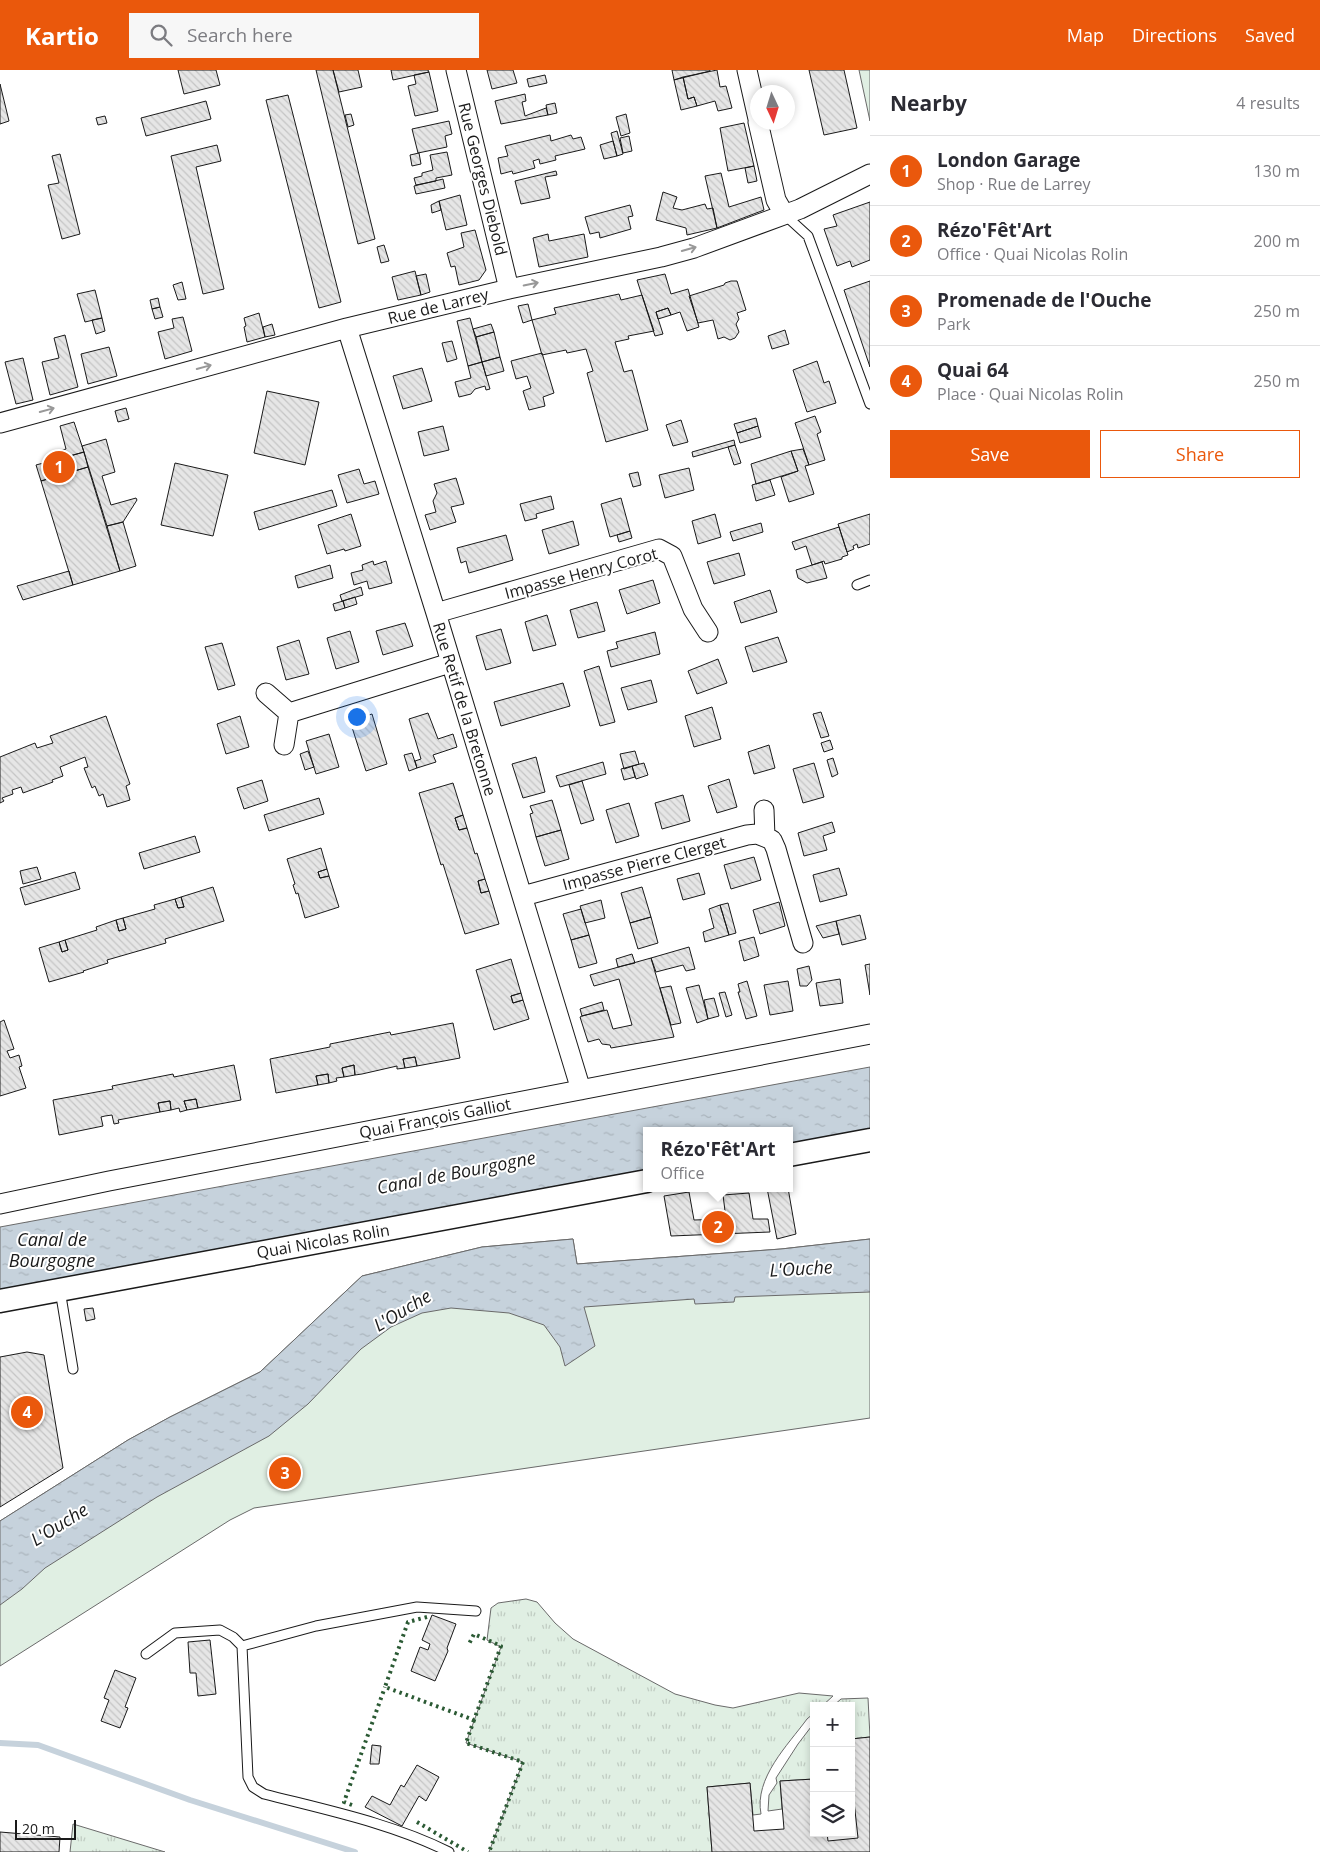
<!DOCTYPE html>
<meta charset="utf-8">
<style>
body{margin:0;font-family:"Open Sans",sans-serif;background:#f7f7f7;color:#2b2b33}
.controls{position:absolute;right:15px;bottom:15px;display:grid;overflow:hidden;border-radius:0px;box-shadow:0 2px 8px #0003}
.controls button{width:45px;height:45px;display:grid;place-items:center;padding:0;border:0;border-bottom:1px solid #e1e1e2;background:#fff;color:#2b2b33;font:25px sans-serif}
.compass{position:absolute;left:750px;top:15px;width:45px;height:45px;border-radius:50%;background:#fff;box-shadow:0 2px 8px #0003;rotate:176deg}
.scale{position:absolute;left:15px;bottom:12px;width:61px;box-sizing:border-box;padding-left:5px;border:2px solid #1a1a1a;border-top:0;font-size:14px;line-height:18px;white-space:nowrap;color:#1a1a1a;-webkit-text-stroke:4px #fff;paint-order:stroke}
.you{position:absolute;left:356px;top:646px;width:18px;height:18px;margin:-12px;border:4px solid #fff;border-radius:50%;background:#1a73e8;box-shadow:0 0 0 8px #1a73e833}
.badge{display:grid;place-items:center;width:32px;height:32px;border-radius:50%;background:#ea580c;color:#fff;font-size:16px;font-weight:700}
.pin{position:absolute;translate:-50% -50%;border:2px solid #fff;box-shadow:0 1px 5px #0006}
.popup{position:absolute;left:643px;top:1057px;width:150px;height:65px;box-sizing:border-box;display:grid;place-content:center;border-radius:0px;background:#fff;filter:drop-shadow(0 1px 4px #0005);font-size:16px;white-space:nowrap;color:#7c7c81}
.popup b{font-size:19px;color:#2b2b33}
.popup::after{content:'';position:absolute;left:50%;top:100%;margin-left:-10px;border:10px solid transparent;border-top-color:#fff}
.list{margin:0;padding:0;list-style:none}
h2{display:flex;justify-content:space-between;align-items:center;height:65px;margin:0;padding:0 20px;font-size:21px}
h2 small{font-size:16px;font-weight:400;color:#7c7c81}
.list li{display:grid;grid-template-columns:32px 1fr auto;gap:15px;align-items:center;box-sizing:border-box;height:70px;padding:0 20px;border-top:1px solid #e1e1e2}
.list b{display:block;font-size:19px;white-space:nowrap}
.list p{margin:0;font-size:16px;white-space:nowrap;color:#7c7c81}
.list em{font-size:16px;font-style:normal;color:#7c7c81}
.actions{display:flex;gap:10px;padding:15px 20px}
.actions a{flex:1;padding:11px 0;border:1px solid #ea580c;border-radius:0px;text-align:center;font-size:18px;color:#ea580c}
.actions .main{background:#ea580c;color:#fff}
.icon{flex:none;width:28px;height:28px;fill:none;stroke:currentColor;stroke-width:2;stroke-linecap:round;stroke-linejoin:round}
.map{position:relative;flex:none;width:870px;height:1782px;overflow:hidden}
header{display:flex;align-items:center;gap:30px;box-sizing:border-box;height:70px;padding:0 25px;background:#ea580c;color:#fff}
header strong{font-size:24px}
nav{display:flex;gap:28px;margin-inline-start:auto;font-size:18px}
.search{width:350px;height:45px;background:#f7f7f7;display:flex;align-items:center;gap:12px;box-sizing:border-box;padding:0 18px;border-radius:0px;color:#7c7c81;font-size:19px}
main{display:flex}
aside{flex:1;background:#fff}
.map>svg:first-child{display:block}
</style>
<header>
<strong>Kartio</strong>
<div class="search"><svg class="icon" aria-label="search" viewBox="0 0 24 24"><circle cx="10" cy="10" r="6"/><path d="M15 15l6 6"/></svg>Search here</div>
<nav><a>Map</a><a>Directions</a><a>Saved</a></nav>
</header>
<main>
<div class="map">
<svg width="870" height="1782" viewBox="0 0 870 1782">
<defs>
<pattern id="grass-tufts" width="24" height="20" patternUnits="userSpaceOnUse" patternTransform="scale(1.25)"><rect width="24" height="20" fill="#e0efe3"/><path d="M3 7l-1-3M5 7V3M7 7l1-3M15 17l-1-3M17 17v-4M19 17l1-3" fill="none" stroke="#c0ccc2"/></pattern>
<pattern id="water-ripples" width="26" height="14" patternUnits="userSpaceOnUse" patternTransform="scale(1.25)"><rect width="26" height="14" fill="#c6d2dc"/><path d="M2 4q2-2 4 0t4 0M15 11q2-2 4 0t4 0" fill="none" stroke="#aab4bc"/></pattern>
<pattern id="building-back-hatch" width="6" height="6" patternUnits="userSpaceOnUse" patternTransform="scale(1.25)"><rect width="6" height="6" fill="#e6e6e6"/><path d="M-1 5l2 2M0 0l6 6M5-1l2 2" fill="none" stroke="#c5c5c5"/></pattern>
</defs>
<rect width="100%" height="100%" fill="#fff"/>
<path fill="url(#grass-tufts)" stroke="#6a6a6a" d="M526,1529L537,1532L555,1553L573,1569L675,1624L715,1635L733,1638L799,1623L833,1626L822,1636H814V1643L807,1649C788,1675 754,1708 761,1744L753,1745L750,1713L707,1717L712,1782H489L523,1692L466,1673L501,1577L487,1570L491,1538L498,1533Z
M868,1628L870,1667L851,1669V1636H833L841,1629Z
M814,1653V1709L780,1711L782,1739L768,1741L769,1725L777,1713L776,1708L798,1674Z
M73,1754L165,1782H70Z"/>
<path fill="#e0efe3" stroke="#6a6a6a" d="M859,0H870V51Z
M573,1169L577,1194L781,1179L870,1169V1348L254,1438L230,1450L0,1596V1451L128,1370L170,1347L260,1302L362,1206L482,1177Z"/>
<path fill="url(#water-ripples)" stroke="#6a6a6a" d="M870,997V1059L789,1074V1061H647V1100L0,1220V1157Z
M573,1169L577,1194L781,1179L870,1169V1222L735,1227L734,1232L695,1234L694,1229L584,1237L595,1276L565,1296L560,1277L544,1255L509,1243L451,1238L422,1243L391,1257L361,1279L308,1334L269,1366L157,1427L45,1498L22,1519L0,1535V1451L128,1370L170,1347L260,1302L362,1206L482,1177Z"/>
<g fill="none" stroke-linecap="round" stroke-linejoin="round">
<path stroke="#c6d2dc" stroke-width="6" d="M0,1673L38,1675L190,1730L355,1782"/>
</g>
<path fill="url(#building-back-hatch)" stroke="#1a1a1a" d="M178,0H216L220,15L184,24Z
M316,0H333L375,169L358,174Z
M333,0H358L362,17L339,22Z
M391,0H428L429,2L393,10Z
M487,0H513L517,13L492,19Z
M672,0H710V1L674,10Z
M717,0L720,17L726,16L732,38L718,41L715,31L697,36L694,27L688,29L683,7Z
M809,0H844L857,58L824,65Z
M429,2L438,41L415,46L408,16L416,14L414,5Z
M545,5L547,13L529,17L527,9Z
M683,7L688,29L694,27L697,36L681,40L674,10Z
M0,14L9,51L0,54Z
M525,24L526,31L522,32L525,46L546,38L548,45L501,54L495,31Z
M288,25L341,232L319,238L266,30Z
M206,31L211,49L146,66L141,48Z
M555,33L557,43L548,45L546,35Z
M351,44L354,55L348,57L345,45Z
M626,44L630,63L621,66L616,47Z
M105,46L107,53L98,55L96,48Z
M449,51L452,64L445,66L447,77L418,83L412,59Z
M744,53L754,96L728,101L720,58Z
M617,61L623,84L617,86L611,63Z
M550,65L551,71L571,65L573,69L581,67L585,79L555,86L556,90L540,94L539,89L533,91L535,98L513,104L512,101L501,104L498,88L508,86L505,76Z
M629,66L632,81L623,83L620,68Z
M613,71L617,86L604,89L600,75Z
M217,75L221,91L196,97L224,219L203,224L171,86Z
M447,82L452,105L436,108V111L416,115L414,108L422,106V103L433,100L430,85Z
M419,83L421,94L412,96L410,85Z
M60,84L80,164L62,169L48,115L59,113L52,86Z
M754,96L757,111L748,113L745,98Z
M556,101L557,105L545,107L550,128L521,134L515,111Z
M721,103L729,137L761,127L764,140L717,158L705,106Z
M443,109L445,118L416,124L414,116Z
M663,122L677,127L673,138L682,140L705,134L707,139L713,138L717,158L687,165L686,158L656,150Z
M460,125L467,155L446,160L439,131Z
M439,131L441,140L432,143L431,135Z
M870,132V190L852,197L850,191L837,196L824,159L837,156L833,145Z
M630,135L633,146L628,147L631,159L600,168L599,162L590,164L585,147Z
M475,160L486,200L479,210L459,215L455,196L451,197L447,183L464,177L461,163Z
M548,164L549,171L584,164L588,187L539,197L533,168Z
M384,175L389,191L381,193L377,177Z
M415,201L421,225L398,230L392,207Z
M426,204L430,222L421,225L416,206Z
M665,204L671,224L688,219L699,257L687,261L680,242L671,245L668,238L656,242L663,264L655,266L637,210Z
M731,211H737L746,240L737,243L739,249L736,254L739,262L735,268L730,270L724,267L718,269L713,250L698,253L689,226L724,215L725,213Z
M870,211V297L844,220Z
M182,212L186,229L178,230L173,215Z
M95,220L102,248L85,252L77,224Z
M619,224L621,230L642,225L654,261L628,266L629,269L615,272L624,302L632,300L648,360L606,372L587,303L593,301L586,279L567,283L566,280L542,285L532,250L556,244L554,238Z
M158,228L160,237L152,239L150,230Z
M528,234L532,250L523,253L518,236Z
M160,237L163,247L155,249L152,239Z
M668,238L671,245L658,249L656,242Z
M259,243L265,267L247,272L244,257L246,256L244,248Z
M183,247L192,281L165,289L158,262L174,258L172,249Z
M102,248L105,261L96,264L92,250Z
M470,248L482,292L468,296L457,251Z
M272,254L275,265L265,267L263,257Z
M491,254L494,262L476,267L473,259Z
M785,260L789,274L772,279L768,266Z
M494,262L500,287L482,292L476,267Z
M65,265L78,317L50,325L42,292L59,288L54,268Z
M452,271L457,289L447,292L442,273Z
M109,277L117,306L88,314L81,284Z
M542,283L554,323L543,327L545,336L529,340L523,321L531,318L527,306L516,309L511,291Z
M500,287L504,301L486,306L482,292Z
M23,288L33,330L16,334L5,292Z
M817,291L824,313L829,311L836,333L807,342L793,300Z
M482,292L490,319L486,320L485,316L475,319L471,324L459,327L455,312L471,308L468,296Z
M422,298L432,331L403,339L393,306Z
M267,321L319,332L305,395L254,383Z
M126,338L129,349L118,352L115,341Z
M815,346L821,362L817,364L825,390L809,395L795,353Z
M756,348L758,356L737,363L734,354Z
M681,350L688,372L673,376L666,355Z
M74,352L84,382L53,391L50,384L66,379L60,356Z
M443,356L449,380L424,386L418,362Z
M758,356L761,367L740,373L737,363Z
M106,369L115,402L102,406L111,435L136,428L137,430L123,452L107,456L82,376Z
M734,370L735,375L693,387L692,382Z
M735,375L741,393L734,395L728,377Z
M803,379L809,395L805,396L814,424L789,432L781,407L798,401L791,381Z
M791,381L798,401L756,414L751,394Z
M84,382L88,397L41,411L36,395Z
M175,393L228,405L213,466L161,455Z
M88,397L120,501L73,515L41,411Z
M689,398L694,420L665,428L659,405Z
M359,399L364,414L375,411L379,424L347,433L338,405Z
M638,402L641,415L633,417L629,404Z
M456,408L464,434L451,437L456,452L430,460L425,445L436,442L433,431L437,423L434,414Z
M770,410L775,425L756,431L752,415Z
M332,420L337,436L259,460L254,442Z
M551,426L554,439L536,444L537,448L525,451L520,434Z
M621,428L630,461L610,467L601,434Z
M351,444L361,476L345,481L344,479L327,484L318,455Z
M715,444L721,467L698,474L692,451Z
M870,444V474L858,478L857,474L853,476L854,479L847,482L838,454Z
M573,451L579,475L549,484L542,460Z
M123,452L136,496L120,501L107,456Z
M761,453L763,462L733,471L730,462Z
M839,457L848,485L842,487V489L825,494L824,491L812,495L806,476L795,480L792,472Z
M630,461L632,468L619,472L617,465Z
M506,465L513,490L469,503L466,491L461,493L457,478Z
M739,483L745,505L714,514L707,492Z
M373,491L374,495L386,491L392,513L369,519L367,511L354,515L351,503L363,500L362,495Z
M822,492L827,508L807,513L798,508L796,500Z
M330,495L333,508L298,518L295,506Z
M69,501L73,515L23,530L17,516Z
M653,510L660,533L627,544L619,520Z
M361,517L363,525L342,531L340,525Z
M770,520L777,542L741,553L734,532Z
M355,527L357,534L345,538L343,531Z
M343,531L345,538L335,541L333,534Z
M597,532L605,561L578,568L570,540Z
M547,545L556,575L533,581L525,552Z
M405,553L413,576L383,585L376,561Z
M501,559L511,593L486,600L476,566Z
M350,561L359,592L336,599L327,568Z
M655,562L660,584L611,597L607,581L618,578L616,572Z
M778,567L787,592L753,602L745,577Z
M299,570L309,604L286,610L277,577Z
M222,573L235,615L218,620L205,577Z
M718,589L727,613L697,624L688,601Z
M599,596L615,652L600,656L584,601Z
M651,610L657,632L628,640L621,618Z
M563,613L570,636L501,656L494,632Z
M712,637L721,669L694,677L685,646Z
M821,642L829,666L821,668L813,644Z
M428,643L438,669L453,664L457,677L433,685L436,692L417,698L415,691L421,689L409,649Z
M372,644L387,694L366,701L350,651Z
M106,646L130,714L126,716L130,730L107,737L103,724L99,726L95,716L92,718L84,698L88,697L85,687L60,697L63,706L52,710L53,712L23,723L21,717L12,720L13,724L2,728L4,731L0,733V687L35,673L37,678L53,673L50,666Z
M240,646L249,677L226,684L217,654Z
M329,664L339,697L316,704L306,671Z
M830,670L833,679L824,682L821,673Z
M769,675L775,698L754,704L748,682Z
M308,681L314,697L305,700L300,684Z
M635,681L639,694L624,699L620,684Z
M412,683L417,698L409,701L404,685Z
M536,687L545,722L523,728L512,694Z
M833,688L838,704L832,707L827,690Z
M603,692L606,704L560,717L556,706Z
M644,693L648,705L636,709L632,696Z
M814,693L824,727L803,733L793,699Z
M632,696L635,707L624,710L621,699Z
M729,709L737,737L717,743L708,716Z
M262,710L268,731L244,739L237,718Z
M582,711L594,750L581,754L569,715Z
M453,713L463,745L455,748L459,760L467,758L475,784L477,783L485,809L478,811L481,823L489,821L499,854L465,864L443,794L441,795L419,723Z
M683,725L690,751L662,759L655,733Z
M319,728L324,744L269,761L264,745Z
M552,730L561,760L536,767L530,744L533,743L530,736Z
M629,733L639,766L616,773L606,740Z
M463,745L467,758L459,760L455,748Z
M832,752L835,762L823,766L827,780L804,786L798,763Z
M561,760L569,789L545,796L536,767Z
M195,766L200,782L144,799L139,783Z
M321,778L327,799L318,802L320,808L329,806L339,837L305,848L298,823L296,824L293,815L295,814L287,789Z
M754,787L761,810L731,819L724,795Z
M37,797L41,809L23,814L20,801Z
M839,798L847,825L820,832L813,805Z
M327,799L329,806L320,808L318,802Z
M75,802L80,819L25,835L20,818Z
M699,803L705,824L683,830L677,809Z
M485,809L489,821L481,823L478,811Z
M213,817L224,851L165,869L166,873L107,890L108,893L83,901L84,902L49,912L39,878L59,872L62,882L68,880L65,870L97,860L96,857L116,850L119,861L126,859L123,848L155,839L154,835L175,829L178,838L184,837L181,827Z
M642,817L651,847L630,853L621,823Z
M181,827L184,837L178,838L175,829Z
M601,830L605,848L585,853L580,836Z
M779,832L785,856L760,864L753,840Z
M728,833L736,863L729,865L720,835Z
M720,835L729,865L705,872L703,862L714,858L709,839Z
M581,839L589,865L571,870L563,844Z
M860,845L866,869L842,875L836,851Z
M651,847L658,873L638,879L630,853Z
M123,848L126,859L119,861L116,850Z
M836,851L839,864L823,868L816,856Z
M589,865L597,893L579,898L571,870Z
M754,867L759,886L744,891L739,871Z
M65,870L68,880L62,882L59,872Z
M689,877L695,899L686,901L683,895L656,902L651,888Z
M632,884L635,893L618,897L616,889Z
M651,888L674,967L611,978L610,975L602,974L599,969L588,972L580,947L582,946L607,940L613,959L632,955L619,909L594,916L590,905Z
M511,889L521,923L511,926L513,933L523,930L529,949L494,960L476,900Z
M870,894V925L865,895Z
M809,896L812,910L807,916H800L797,899Z
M840,909L843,933L820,936L816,913Z
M747,911L757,946L746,949L738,922H740L738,914Z
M788,911L793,941L770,945L764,915Z
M699,915L708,949L697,953L686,918Z
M671,916L681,953L671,955L660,918Z
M725,922L732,945L726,947L719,923Z
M521,923L523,930L513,933L511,926Z
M714,928L719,946L708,949L704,930Z
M602,932L604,940L582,946L580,939Z
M4,950L14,979L7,981L10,988L19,985L22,996L19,997L26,1018L0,1026V952Z
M453,953L460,988L417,996L415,987L403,989L405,998L397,999V996L362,1004L355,1005L354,995L342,998L344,1007L336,1008L337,1011L329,1013L328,1004L316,1006L318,1015L276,1023L270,989L330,977V974L390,962L391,965Z
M415,987L417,996L405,998L403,989Z
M234,995L241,1030L198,1038L196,1029L184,1031L187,1040L180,1042L179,1038L171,1040L170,1031L158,1033L160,1042L118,1050L119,1053L114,1054L112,1045L105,1046L101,1047L103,1056L59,1065L53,1030L113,1019L112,1016L173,1004L174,1007Z
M354,995L355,1005L344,1007L342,998Z
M328,1004L329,1013L318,1015L316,1006Z
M196,1029L198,1038L187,1040L184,1031Z
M170,1031L171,1040L160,1042L158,1033Z
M767,1118H788L796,1164L777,1169Z
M689,1122L694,1150L726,1149L723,1125L749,1123L753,1149H768L770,1162L671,1166L664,1126Z
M93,1238L95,1249L86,1251L84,1239Z
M27,1282L44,1285L63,1398L0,1437V1287Z
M432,1545L456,1554L447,1578L448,1581L435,1611L411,1601L420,1577L428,1580L430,1574L422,1570Z
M210,1570L216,1624L198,1626L196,1603H190L188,1572Z
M115,1600L136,1608L125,1637L128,1638L120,1658L101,1651L109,1630L104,1628Z
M870,1667V1782H712L707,1717L750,1713L754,1761L784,1759L780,1711L814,1709V1763H827L828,1771L858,1768L851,1704V1669Z
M372,1675L381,1676L379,1694H370Z
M417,1695L439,1707L426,1731L419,1726L402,1756L365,1737L372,1726L390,1735L401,1715L404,1717Z
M0,1762L60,1767L59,1782H0Z"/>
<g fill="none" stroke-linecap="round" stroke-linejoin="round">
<g stroke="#1a1a1a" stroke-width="11">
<path id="service" d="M785,145L808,166L870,334
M857,515L870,510
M60,1220L73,1299
M242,1576L316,1556L417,1537L476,1541
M146,1584L175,1563L220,1560L233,1567L242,1576L248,1707L253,1717L264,1724C326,1740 391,1753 449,1782"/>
</g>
<g stroke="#1a1a1a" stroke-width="21">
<path id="minor" d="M456,0L509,219
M747,0L758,49
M758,52L776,130L784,144
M347,258L436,543L581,1020
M0,353L347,258L509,219L661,187L694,178L800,139L870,104
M436,543L659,479L672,486L693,539L708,562
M266,623L289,643
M289,643L450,593
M284,675L289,643
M764,740L765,767
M523,826L747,765L757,764L772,770L776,779L803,873
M0,1134L109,1111L870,964"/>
</g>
<g stroke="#1a1a1a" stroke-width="25">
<path id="tertiary" d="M789,1085L870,1070
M0,1231L647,1111"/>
</g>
<use href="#service" stroke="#fff" stroke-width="9"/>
<use href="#minor" stroke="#fff" stroke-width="19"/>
<use href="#tertiary" stroke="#fff" stroke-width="22"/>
<path stroke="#2b5a34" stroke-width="4" stroke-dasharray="2.5 4" stroke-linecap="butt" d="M427,1547L408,1552L385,1617L474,1650L501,1576L474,1564L469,1574
M474,1650L466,1673L523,1692L489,1782
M352,1735L344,1732L385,1617
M417,1752L468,1782"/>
</g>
<defs><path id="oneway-shaft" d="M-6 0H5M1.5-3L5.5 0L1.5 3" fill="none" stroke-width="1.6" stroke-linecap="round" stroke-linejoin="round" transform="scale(1.25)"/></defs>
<g stroke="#989898">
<use href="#oneway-shaft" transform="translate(689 179) rotate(-16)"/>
<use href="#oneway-shaft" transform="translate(531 214) rotate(-12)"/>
<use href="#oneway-shaft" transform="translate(204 297) rotate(-15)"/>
<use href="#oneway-shaft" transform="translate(47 340) rotate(-15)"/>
</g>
<g text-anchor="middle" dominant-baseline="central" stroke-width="4" stroke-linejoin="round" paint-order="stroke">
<g font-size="16" fill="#1a1a1a" stroke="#fff">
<text transform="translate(483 109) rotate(76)">Rue Georges Diebold</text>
<text transform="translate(438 236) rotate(-14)">Rue de Larrey</text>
<text transform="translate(581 503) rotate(-15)">Impasse Henry Corot</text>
<text transform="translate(465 639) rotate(73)">Rue Retif de la Bretonne</text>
<text transform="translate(644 793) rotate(-15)">Impasse Pierre Clerget</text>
<text transform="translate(435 1048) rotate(-11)">Quai François Galliot</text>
<text transform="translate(323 1171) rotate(-10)">Quai Nicolas Rolin</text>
</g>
<g font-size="18" font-style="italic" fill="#1a1a1a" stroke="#fff">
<text transform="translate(456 1102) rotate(-11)">Canal de Bourgogne</text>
<text x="52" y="1169">Canal de<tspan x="52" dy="21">Bourgogne</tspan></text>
<text transform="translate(801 1198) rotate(-3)">L'Ouche</text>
<text transform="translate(402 1240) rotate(-31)">L'Ouche</text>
<text transform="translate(59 1454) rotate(-32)">L'Ouche</text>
</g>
</g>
</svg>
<div class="controls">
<button>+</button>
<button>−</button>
<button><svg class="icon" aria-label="layers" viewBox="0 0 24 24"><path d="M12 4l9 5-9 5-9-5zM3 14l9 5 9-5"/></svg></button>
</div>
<svg class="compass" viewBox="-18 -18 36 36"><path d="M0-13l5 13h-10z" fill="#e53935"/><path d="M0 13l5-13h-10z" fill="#7c7c81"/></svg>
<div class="scale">20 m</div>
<div class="you"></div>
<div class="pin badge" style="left:59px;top:397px">1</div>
<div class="pin badge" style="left:718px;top:1157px">2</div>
<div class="popup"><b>Rézo'Fêt'Art</b>Office</div>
<div class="pin badge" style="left:285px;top:1403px">3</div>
<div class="pin badge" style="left:27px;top:1342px">4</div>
</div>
<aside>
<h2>Nearby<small>4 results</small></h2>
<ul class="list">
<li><span class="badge">1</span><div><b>London Garage</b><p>Shop · Rue de Larrey</p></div><em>130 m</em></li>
<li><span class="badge">2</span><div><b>Rézo'Fêt'Art</b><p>Office · Quai Nicolas Rolin</p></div><em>200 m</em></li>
<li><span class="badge">3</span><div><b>Promenade de l'Ouche</b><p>Park</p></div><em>250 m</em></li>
<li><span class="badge">4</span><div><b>Quai 64</b><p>Place · Quai Nicolas Rolin</p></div><em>250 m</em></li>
</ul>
<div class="actions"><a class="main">Save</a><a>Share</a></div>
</aside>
</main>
